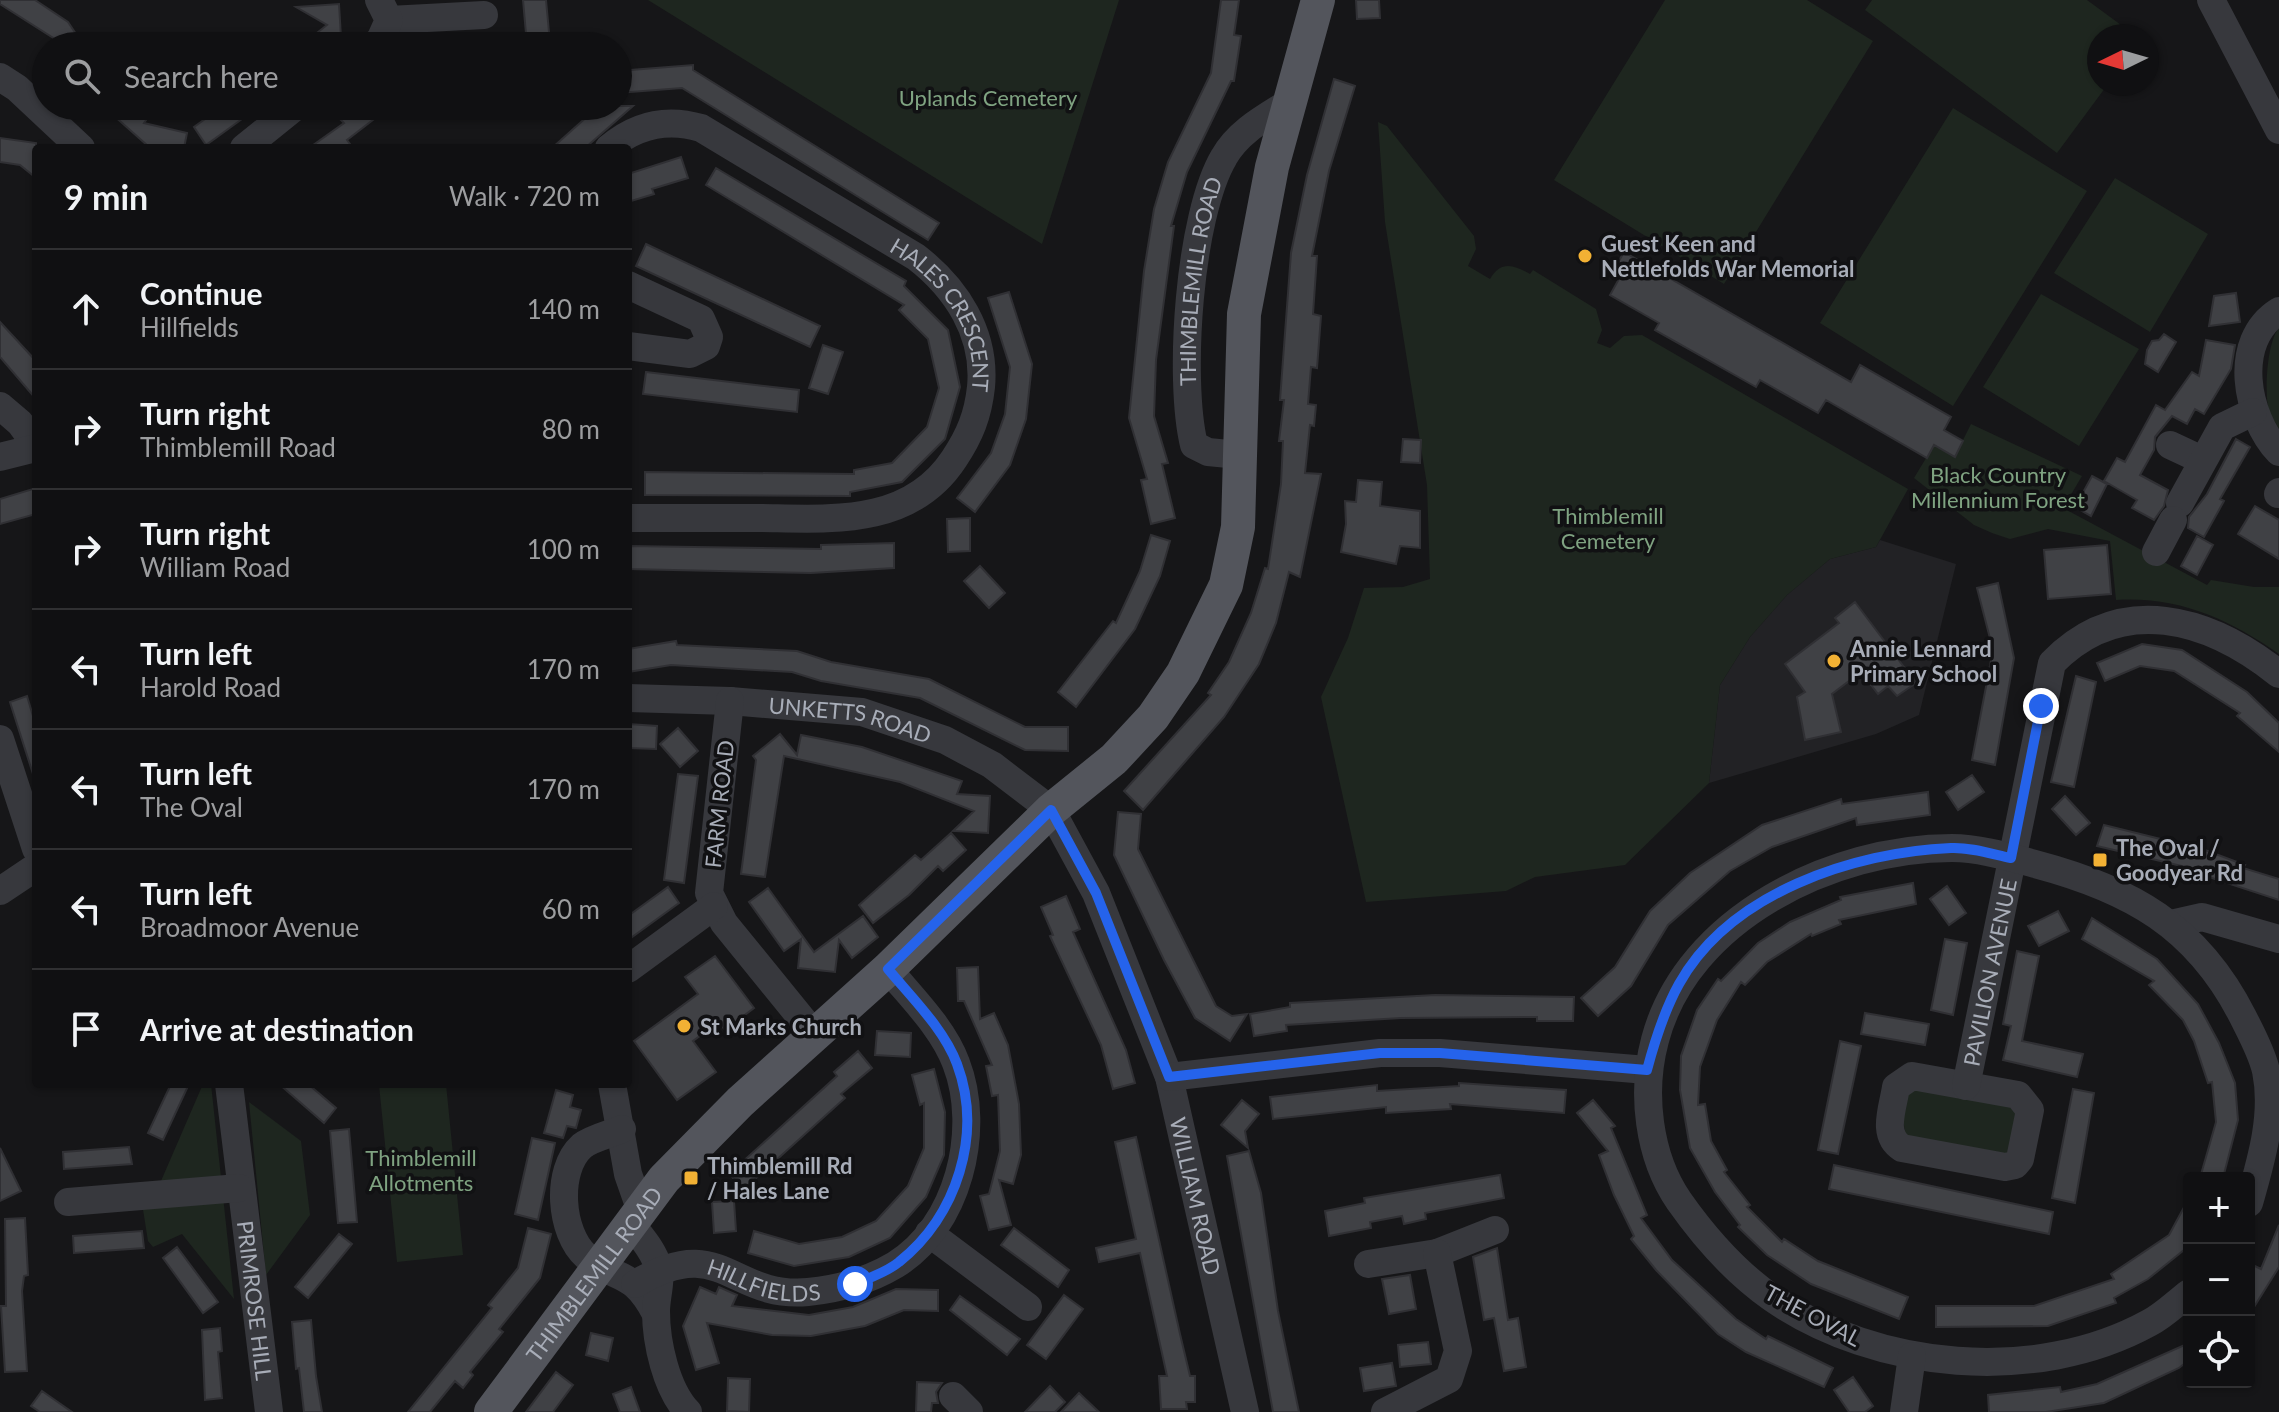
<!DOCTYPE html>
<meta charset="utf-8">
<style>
body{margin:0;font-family:Lato,sans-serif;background:#19191b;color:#f1f3f6}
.controls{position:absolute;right:24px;bottom:24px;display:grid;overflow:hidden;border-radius:8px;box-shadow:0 2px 6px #0004}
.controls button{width:72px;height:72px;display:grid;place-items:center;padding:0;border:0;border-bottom:2px solid #303032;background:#101012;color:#f1f3f6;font:40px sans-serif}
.compass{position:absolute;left:2087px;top:24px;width:72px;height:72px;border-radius:50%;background:#101012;box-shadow:0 2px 6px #0004;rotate:265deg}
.stop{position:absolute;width:24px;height:24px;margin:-18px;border:6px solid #2563eb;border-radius:50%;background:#fff}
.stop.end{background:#2563eb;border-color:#fff;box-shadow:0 2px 8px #0008}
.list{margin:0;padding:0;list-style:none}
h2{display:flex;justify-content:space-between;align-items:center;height:104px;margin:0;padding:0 32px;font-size:34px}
h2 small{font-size:26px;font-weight:400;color:#9c9d9f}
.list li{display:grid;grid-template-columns:52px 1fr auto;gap:24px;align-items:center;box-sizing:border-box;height:120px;padding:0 32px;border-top:2px solid #303032}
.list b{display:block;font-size:30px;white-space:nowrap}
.list p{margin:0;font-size:26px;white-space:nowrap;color:#9c9d9f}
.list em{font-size:26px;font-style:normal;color:#9c9d9f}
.icon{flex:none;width:44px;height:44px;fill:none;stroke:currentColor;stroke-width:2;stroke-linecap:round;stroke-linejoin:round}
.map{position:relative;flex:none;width:2279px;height:1412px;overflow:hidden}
.search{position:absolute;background:#101012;box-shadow:0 2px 6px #0004;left:32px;top:32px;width:600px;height:88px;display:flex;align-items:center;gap:20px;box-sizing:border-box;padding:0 28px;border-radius:44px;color:#9c9d9f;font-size:30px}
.panel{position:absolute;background:#101012;box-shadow:0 2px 6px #0004;left:32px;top:144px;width:600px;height:944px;border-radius:8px}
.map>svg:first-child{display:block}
</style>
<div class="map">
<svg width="2279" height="1412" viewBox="0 0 2279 1412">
<rect width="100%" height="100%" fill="#161618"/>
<path fill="#222225" d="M1880,540L1956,564L1919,715L1876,734L1709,783L1720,685L1750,637L1787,595L1830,559L1876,547Z"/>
<path fill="#1e261f" d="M648,0H1119L1042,244Z
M1665,0H1807L1873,41L1724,284L1554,180Z
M1872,0H2087L2136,36H2099V84H2108L2057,153L1865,10Z
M1953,108L2087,191L1953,406L1820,323Z
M1378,122L1387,126L1474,236L1476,249L1468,266L1490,279C1501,260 1514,265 1530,274L1533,270L1596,309L1602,330L1597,343L1610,348L1624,336L1642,335L1908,489L1876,547L1830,559L1787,595L1750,637L1720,685L1709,783L1625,865L1535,877L1506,891L1366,902L1321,697L1348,638L1364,588L1403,587L1430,579L1427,485L1385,222Z
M2115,178L2208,234L2150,332L2054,273Z
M2041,294L2139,349L2079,446L1983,387Z
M2279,328V429C2276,423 2271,417 2269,411C2264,393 2267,341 2279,328Z
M1971,424L2082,476L2063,508L2207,585L2211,580L2254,587H2279V654C2229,619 2178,596 2116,600L2110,541L2048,529L2010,539L1992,533L1974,525L1914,478L1934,445L1955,456Z
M203,1084H211L234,1299L182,1234L153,1247L148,1241L142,1203L161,1181Z
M446,1084L463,1255L397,1262L379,1085Z
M1906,1087L2019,1108L2012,1156L1906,1142L1900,1092Z
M249,1102L301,1141L310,1215L266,1275Z"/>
<path fill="#404145" stroke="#303034" stroke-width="2" d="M0,0H35L68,22L84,46H66L0,4Z
M523,0H546L550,43L527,45Z
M1221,0H1239L1234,35L1241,36L1234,81H1231L1187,172L1171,226H1174L1156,360L1154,416L1168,463L1162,464L1175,518L1151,524L1141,480L1147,479L1129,418L1144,271L1154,209L1168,162L1211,73Z
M1356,0H1379L1380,18L1357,19Z
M339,4L341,37L308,40L327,25L296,7Z
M693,65V70L939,223L928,240L682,88L618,93V71Z
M1334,79L1355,86L1329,171L1312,256H1317L1313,314L1321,316L1317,368L1311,367L1308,404L1316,405L1314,426L1310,425L1305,473L1321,474L1300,577L1289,572L1276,623L1259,664L1224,717L1143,810L1124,791L1211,695L1208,693L1229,662L1251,613L1265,568L1268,569L1281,484L1283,441H1279L1284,400H1280L1291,253L1307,175Z
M103,106H137L149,116L144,123L187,133L184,148L148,146Z
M223,106H260L206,145L194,127Z
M359,106H391L347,140L353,148H309L344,123L341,120Z
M599,106H633L585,148H552Z
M0,138L36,143V178L20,165L0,162Z
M681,157L688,178L652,189L654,194L628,202V174Z
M716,168L906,281L904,286L948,330L960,387L945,439L902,482L850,492V496L645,495V472L854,474V470L892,463L927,427L939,388L928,339L899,310L904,305L706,185Z
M646,244L820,326L810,347L636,266Z
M1624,252L1851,382L1860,365L1951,417L1944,430L1963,441L1955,457L1934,445L1927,458L1826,400L1818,413L1760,380L1756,387L1655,330L1659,323L1610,295L1624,270L1616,266Z
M1009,292L1032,364L1026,419L1010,465L975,512L957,498L991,453L1005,414L1010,367L988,298Z
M2236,293L2240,322L2209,326L2214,296Z
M0,322L36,361V399L0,357Z
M2164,334L2176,342L2158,372L2145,364L2147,350L2152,341L2159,340Z
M2206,340L2235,345L2231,369L2204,414L2195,409L2187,424L2172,416L2155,437L2154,450L2140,475L2168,490L2164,506L2154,520L2132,508L2137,500L2104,481L2117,458L2125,462L2156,405L2165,410L2192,372L2199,376Z
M823,345L843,352L828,394L809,388Z
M646,372L799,390L797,412L643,394Z
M1403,439L1421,440L1420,463L1401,462Z
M2236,439L2250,447L2220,499L2224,501L2204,537L2188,528L2189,517L2207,494Z
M2092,476L2107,484L2091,516L2075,507Z
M1358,480L1382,482L1380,506L1420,511V548L1400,546L1396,564L1341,552L1346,524L1345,501L1356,502Z
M36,488V514L0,524V499Z
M2255,506L2279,520V559L2238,534Z
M970,518V551L948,552L947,519Z
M1151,535L1170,541L1160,576L1135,629L1076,707L1058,692L1113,621L1116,623L1140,571Z
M2197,536L2213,545L2197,575L2181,566Z
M894,543V568L811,573L628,569V546L821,549V545Z
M2107,545L2111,594L2048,599L2044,550Z
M980,566L1005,593L989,608L964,581Z
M1998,583L2014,658L1995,765L1972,760L1993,650L1977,588Z
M1855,602L1916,683L1897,696L1888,686L1878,694L1861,672L1832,694L1841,732L1805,740L1797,697L1805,692L1785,664L1839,623L1835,618Z
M676,641L677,645L797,651L831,662L929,679L1025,727H1068V751L1025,750L920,698L821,681L792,672L671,665L628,672V649Z
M2142,644L2182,650L2247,692L2279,723V752L2237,716L2240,713L2174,671L2140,666L2105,681L2097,663Z
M2076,676L2096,682L2074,787L2051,782Z
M27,696L36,726V773L33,774L10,702Z
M628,724L657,726L656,749L628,748Z
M678,728L698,751L680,767L660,744Z
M780,734L797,755L801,735L862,747L962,781L957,794L990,796L988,833L953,831L974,811L900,782L784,756L765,877L741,874L756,760L753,756Z
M678,774L698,776L684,883L664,880Z
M1972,775L1984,792L1958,810L1946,792Z
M1928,792L1930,815L1857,825L1856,818L1772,847L1730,871L1668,925L1631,986L1598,1016L1581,998L1615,967L1650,911L1690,873L1762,825L1841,799L1842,804Z
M2065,796L2090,823L2076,835L2052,809Z
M1118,812L1141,814L1138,849L1216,1006L1232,1016L1247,1014L1230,1041L1195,1018L1164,960L1114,855Z
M2104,825L2205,850L2245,865L2243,868L2279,879V900L2206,876L2207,872L2097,846Z
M951,833L966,850L943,871L938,866L909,895L873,923L859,905L915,855L921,860Z
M1913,883L1916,904L1839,920L1841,924L1812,936L1811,934L1767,962L1745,985L1741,982L1717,1020L1700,1067L1698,1105L1705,1104L1711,1141L1727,1170L1724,1172L1750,1205L1747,1207L1782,1242L1784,1239L1818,1261L1908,1297L1899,1319L1811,1284L1767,1255L1738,1227L1740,1225L1715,1192L1690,1148L1680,1090L1681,1056L1697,1010L1718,979L1721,981L1758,943L1790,922L1841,900L1840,897Z
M1947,886L1966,913L1949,925L1930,899Z
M668,887L679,903L628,940V916Z
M768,888L814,952L863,916L878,937L852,958L839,940L835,972L798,968L801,939L784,951L749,902Z
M1066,896L1080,929L1073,932L1126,1050L1135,1083L1113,1089L1101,1045L1050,936L1053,935L1041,907Z
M2058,911L2069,931L2039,946L2028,926Z
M2092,918L2157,959L2198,1004L2219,1043L2235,1083L2238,1120L2223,1178H2200L2216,1122L2212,1082L2208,1083L2194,1041L2183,1020L2149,985L2154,981L2082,939Z
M1945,939L1967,943L1953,1015L1931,1010Z
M2017,951L2039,956L2022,1041L2083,1054L2077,1077L2003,1060L2011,1026L2003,1024Z
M715,956L754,1008L725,1030L719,1022L693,1041L716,1072L677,1100L634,1041L698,994L685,977Z
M978,967L980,1019L994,1013L1008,1045L1019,1104L1021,1155L1013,1184L999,1180L1011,1225L989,1230L980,1196L989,1194L1000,1151L998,1095L992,1096L986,1066L992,1065L964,1001H958L957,968Z
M1435,995L1574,997L1573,1021H1537V1017L1401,1018L1286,1025L1287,1031L1254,1036L1250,1014L1290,1007V1003Z
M1865,1013L1929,1024L1925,1045L1861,1034Z
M877,1031L911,1033L910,1057L875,1055Z
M1840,1041L1861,1046L1838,1154L1818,1150Z
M858,1051L872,1068L841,1094L845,1098L744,1189L729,1174L837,1076L834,1072Z
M934,1069L945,1112L944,1155L926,1197L890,1238L849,1257L794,1266L748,1253L754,1231L799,1244L842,1237L876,1221L908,1186L924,1148V1103L920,1105L912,1075Z
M1459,1083L1566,1090L1564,1113L1450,1104L1451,1109L1386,1113V1107L1273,1119L1270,1097L1377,1085V1091L1459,1086Z
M171,1084H189L163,1140L148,1133Z
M279,1084H308L336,1108L324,1123Z
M2073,1089L2094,1093L2075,1203L2052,1198Z
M556,1090L573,1095L570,1107L581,1110L576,1128L567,1126L563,1138L544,1133Z
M1242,1100L1259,1114L1245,1131L1248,1148L1221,1125Z
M1593,1100L1615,1126L1611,1128L1647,1215L1641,1218L1672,1260L1736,1319L1766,1339L1768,1336L1833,1368L1824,1387L1746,1352L1718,1334L1656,1270L1631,1239L1634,1236L1614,1195L1599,1155L1608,1151L1577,1113Z
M349,1129L357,1222L338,1223L330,1131Z
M1136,1137L1180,1334L1190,1376H1195V1402H1186L1187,1409H1161L1159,1376H1167L1140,1253L1099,1262L1096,1248L1136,1239L1115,1142Z
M532,1138L555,1143L538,1220L515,1214Z
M129,1147L132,1164L64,1169L63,1152Z
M0,1148L21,1191L0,1201Z
M1249,1151L1261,1193L1278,1311L1299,1412H1273L1227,1156Z
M1834,1165L2053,1212L2049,1234L1829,1189Z
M1500,1175L1504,1198L1425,1213L1426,1219L1404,1224L1402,1216L1370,1222L1371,1228L1329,1236L1325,1211L1365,1203L1364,1198Z
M2189,1198V1246L2148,1279L2114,1298L2116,1303L2048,1326L1936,1327V1306H2034L2114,1279L2111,1274L2169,1235Z
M734,1201L736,1231L714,1233L712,1202Z
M25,1218L28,1275L24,1276L22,1291L27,1371L5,1372L1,1306H6L5,1219Z
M2279,1225V1267L2249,1315V1275L2255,1266L2261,1269Z
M528,1228L551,1234L540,1278L499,1329L503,1332L470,1372L473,1375L463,1388L455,1381L430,1412H408L492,1308L488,1305L518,1268Z
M1014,1228L1069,1270L1058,1287L1001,1245Z
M142,1231L144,1248L74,1253L73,1236Z
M339,1234L352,1244L308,1298L295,1287Z
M177,1247L218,1302L203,1313L163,1258Z
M1497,1248L1508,1320L1518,1318L1526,1367L1504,1371L1494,1318L1484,1320L1473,1257Z
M1410,1275L1416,1309L1389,1314L1382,1279Z
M700,1287L716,1294L719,1287L737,1295L732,1306L809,1315L853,1307L896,1289L938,1290V1311L904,1310L865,1326L811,1336L772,1335L707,1323L719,1363L696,1370L683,1326Z
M1064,1295L1083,1309L1046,1359L1027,1345Z
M960,1296L1020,1339L1007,1355L950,1310Z
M311,1320L316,1376L322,1412H304L299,1368L296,1369L292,1322Z
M220,1328L222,1351L218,1352L222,1398L205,1400L202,1330Z
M591,1333L613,1338L608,1361L586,1355Z
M1428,1342L1431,1364L1400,1367L1398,1345Z
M2189,1343V1360L2179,1368L2104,1403L2046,1412H1989L1988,1395L2060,1387L2061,1392L2097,1384Z
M1392,1363L1396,1386L1364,1391L1360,1368Z
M556,1372L573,1385L553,1412H526Z
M1853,1377L1873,1406L1865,1412H1849L1834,1390Z
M728,1378L750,1379L749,1412L727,1411Z
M917,1382L942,1383L936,1392L938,1403H932L931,1412H916Z
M1050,1386L1065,1402L1055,1412H1025Z
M631,1387L640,1412H620L613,1394Z
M42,1391L72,1412H40L31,1406Z
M1079,1393L1099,1412H1061Z"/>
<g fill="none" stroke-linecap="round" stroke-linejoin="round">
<g stroke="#37383d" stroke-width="28">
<path d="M2211,0L2279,130"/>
<path d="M389,20L484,15"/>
<path d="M373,46L380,40L389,20L379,0"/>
<path d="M0,77L17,88L81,148"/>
<path d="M244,148L296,106"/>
<path id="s1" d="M609,148C636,125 667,118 701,128L916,257C956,288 986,333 981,387C978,415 970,435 954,459C910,526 832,519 762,518C717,518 673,518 628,518"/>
<path d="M628,285L701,319L709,337L706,346L690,354L628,346"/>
<path d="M2279,311C2231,341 2246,417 2279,452"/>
<path d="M0,406L20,423L36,445"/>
<path d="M2170,445L2202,460"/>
<path id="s2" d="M1239,455L1208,452L1194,445C1178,379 1189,216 1224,157C1238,132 1264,118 1288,103"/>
<path d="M0,457L36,448"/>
<path d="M2278,494L2279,492"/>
<path d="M2180,503L2222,427L2253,412"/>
<path d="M2156,552L2173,520"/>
<path id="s3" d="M628,698L730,701L862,712L945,740L992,765L1051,810L1096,893L1169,1077L1245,1412"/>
<path d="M730,701L709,893L724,923L815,1035"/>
<path d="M0,739L36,849"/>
<path d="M0,891L36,867"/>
<path d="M2171,924L2202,917L2279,939"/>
<path d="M628,969L714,906"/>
<path d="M1912,1076L2018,1095L2030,1110L2020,1159L2015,1165L2005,1167L1902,1148C1881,1135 1893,1108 1896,1087Z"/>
<path d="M1169,1077L1380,1053H1440L1647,1070"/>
<path id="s4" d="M229,1084L269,1412"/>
<path d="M612,1084L628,1174L641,1211"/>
<path id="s5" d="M1966,1086L2052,663C2121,592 2209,618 2279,674"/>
<path d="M622,1129C611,1134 592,1138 582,1146C555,1170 560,1233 586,1256C617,1282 632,1268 656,1314"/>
<path d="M68,1202L239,1188"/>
<path d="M631,1224C641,1237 654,1251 658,1267C662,1280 656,1297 656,1311C656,1342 666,1389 688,1412"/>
<path d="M929,1233L1028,1307"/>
<path d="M1368,1264L1437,1253L1495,1230"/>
<path id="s6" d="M635,1284C722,1231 730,1299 808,1292C839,1289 868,1281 895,1265C958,1227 982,1130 956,1063C943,1028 912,998 888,969"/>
<path d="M2189,1293C2176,1303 2163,1316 2149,1323C2036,1385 1876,1370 1772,1298C1735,1272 1705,1238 1679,1201C1648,1156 1641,1092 1655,1040C1687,918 1833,848 1952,848C1979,848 2009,857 2035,864C2130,889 2197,926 2243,1017C2251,1033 2262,1053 2266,1071C2275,1115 2261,1161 2249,1203"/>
<path d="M953,1396L969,1412"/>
<path d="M1385,1412L1449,1379L1458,1351L1437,1253"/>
<path d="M1904,1412L1912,1356"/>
</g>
<path stroke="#53555c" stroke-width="34" id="s7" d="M491,1412L664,1179L740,1102L888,969L1051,810L1114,759L1153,717L1183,673L1226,585L1238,527L1244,314L1272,167L1318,0"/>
</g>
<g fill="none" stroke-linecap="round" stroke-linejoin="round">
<path stroke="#2563eb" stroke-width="10" d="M855,1284C869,1278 887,1272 899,1262C957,1216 983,1134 957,1064C944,1029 912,998 888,969L1051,810L1096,893L1169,1077L1380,1053H1440L1647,1070C1655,1040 1664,1011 1679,984C1730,893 1853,852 1951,848C1970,847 1992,854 2011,858L2041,706"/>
</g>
<g fill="#f2b134" stroke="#111113" stroke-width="3">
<circle cx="1585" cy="256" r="8"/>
<circle cx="1834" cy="661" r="8"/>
<rect x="2092" y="852" width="16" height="16" rx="4"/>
<circle cx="684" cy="1026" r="8"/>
<rect x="683" y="1170" width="16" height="16" rx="4"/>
</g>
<g text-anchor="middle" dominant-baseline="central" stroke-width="7" stroke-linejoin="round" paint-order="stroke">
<g font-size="22" fill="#7fa381" stroke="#111113">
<text x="988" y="97">Uplands Cemetery</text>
<text x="1998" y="474">Black Country<tspan x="1998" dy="25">Millennium Forest</tspan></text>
<text x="1608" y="515">Thimblemill<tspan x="1608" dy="25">Cemetery</tspan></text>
<text x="421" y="1157">Thimblemill<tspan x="421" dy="25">Allotments</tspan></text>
</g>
<g font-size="22" font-weight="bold" fill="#a8adb8" stroke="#111113" text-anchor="start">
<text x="1601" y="243">Guest Keen and<tspan x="1601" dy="25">Nettlefolds War Memorial</tspan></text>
<text x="1850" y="648">Annie Lennard<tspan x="1850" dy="25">Primary School</tspan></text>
<text x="2116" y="847">The Oval /<tspan x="2116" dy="25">Goodyear Rd</tspan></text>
<text x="700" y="1026">St Marks Church</text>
<text x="707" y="1165">Thimblemill Rd<tspan x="707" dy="25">/ Hales Lane</tspan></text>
</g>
<g font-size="22" fill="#a8adb8" stroke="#111113">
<text stroke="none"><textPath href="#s2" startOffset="212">THIMBLEMILL ROAD</textPath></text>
<text stroke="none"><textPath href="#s1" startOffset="414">HALES CRESCENT</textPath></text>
<text stroke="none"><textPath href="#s3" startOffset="224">UNKETTS ROAD</textPath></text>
<text transform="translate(719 804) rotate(-84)">FARM ROAD</text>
<text stroke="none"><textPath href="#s5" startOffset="116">PAVILION AVENUE</textPath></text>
<text stroke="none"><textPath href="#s3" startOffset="864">WILLIAM ROAD</textPath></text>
<text stroke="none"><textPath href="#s7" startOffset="172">THIMBLEMILL ROAD</textPath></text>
<text stroke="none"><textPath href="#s6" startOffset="136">HILLFIELDS</textPath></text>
<text stroke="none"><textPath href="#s4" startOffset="218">PRIMROSE HILL</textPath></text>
<text transform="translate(1813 1315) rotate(28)">THE OVAL</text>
</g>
</g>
</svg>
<div class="controls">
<button>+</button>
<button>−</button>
<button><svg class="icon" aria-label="locate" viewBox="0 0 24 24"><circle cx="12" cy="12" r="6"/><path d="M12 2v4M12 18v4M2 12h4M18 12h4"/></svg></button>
</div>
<svg class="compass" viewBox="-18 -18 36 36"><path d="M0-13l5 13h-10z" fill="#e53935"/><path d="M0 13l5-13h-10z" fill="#9c9d9f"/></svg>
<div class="stop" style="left:855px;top:1284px"></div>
<div class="stop end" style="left:2041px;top:706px"></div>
<div class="search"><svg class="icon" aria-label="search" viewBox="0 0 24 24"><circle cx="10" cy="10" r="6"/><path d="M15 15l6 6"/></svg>Search here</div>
<section class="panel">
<h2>9 min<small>Walk · 720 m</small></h2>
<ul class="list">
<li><svg class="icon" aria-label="ahead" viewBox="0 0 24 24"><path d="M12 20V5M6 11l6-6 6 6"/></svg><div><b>Continue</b><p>Hillfields</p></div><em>140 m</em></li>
<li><svg class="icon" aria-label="right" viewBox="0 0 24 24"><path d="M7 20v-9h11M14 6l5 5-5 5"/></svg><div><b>Turn right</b><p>Thimblemill Road</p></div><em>80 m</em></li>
<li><svg class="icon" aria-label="right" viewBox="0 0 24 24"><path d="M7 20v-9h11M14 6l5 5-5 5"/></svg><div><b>Turn right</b><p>William Road</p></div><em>100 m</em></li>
<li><svg class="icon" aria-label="left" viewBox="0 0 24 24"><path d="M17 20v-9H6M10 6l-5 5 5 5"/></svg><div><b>Turn left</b><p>Harold Road</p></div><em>170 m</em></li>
<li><svg class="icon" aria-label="left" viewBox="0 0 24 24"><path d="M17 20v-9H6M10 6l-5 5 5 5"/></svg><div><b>Turn left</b><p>The Oval</p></div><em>170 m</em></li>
<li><svg class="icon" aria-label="left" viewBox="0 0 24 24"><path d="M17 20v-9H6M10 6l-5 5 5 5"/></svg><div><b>Turn left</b><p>Broadmoor Avenue</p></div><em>60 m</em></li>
<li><svg class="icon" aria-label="arrive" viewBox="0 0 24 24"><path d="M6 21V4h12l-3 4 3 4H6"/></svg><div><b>Arrive at destination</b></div></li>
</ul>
</section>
</div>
